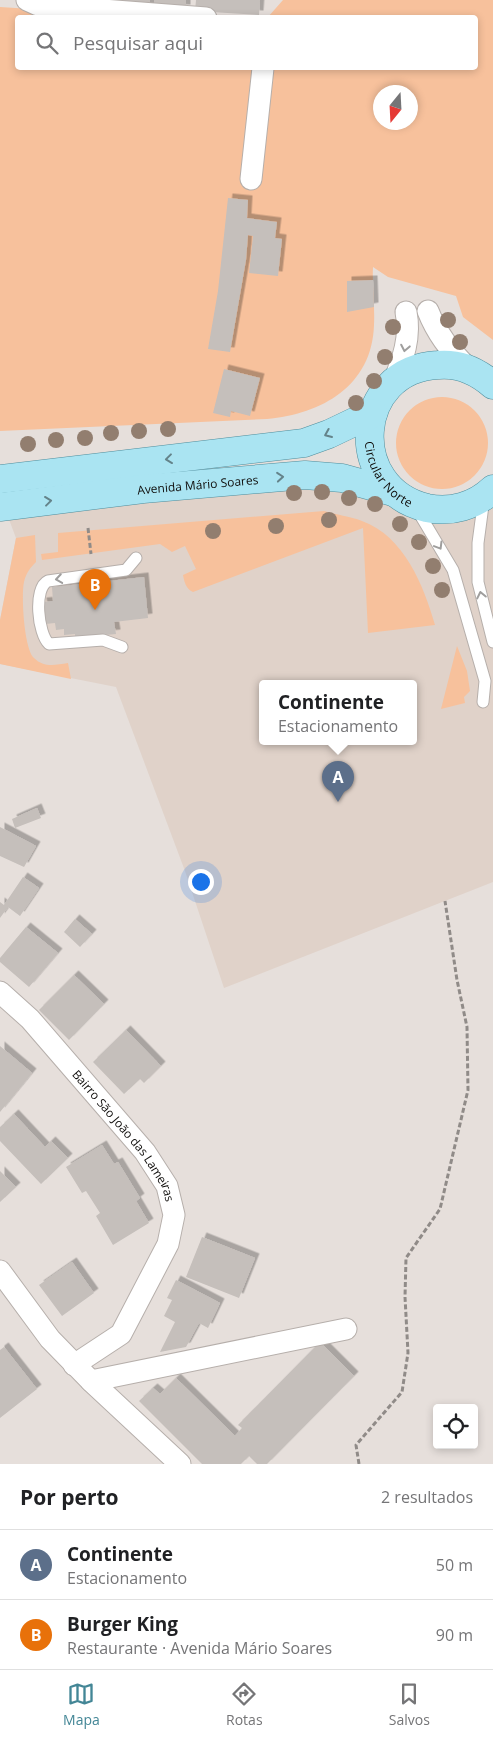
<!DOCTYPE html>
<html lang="pt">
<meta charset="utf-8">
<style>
body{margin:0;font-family:"Open Sans",sans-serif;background:#f6f6f6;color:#202124}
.controls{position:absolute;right:15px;bottom:15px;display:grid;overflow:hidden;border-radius:5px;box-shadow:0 2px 8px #0003}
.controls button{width:45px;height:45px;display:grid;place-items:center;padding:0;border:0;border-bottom:1px solid #e0e0e0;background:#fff;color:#202124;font:25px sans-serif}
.compass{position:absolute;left:373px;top:85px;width:45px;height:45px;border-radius:50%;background:#fff;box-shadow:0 2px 8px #0003;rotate:198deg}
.you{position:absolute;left:200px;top:881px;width:18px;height:18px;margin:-12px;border:4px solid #fff;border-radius:50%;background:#1a73e8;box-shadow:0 0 0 8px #1a73e833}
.badge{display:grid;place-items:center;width:32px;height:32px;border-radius:50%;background:#438696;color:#fff;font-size:16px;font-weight:700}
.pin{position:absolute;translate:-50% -41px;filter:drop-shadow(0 1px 2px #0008)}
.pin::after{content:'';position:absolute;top:26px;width:18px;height:15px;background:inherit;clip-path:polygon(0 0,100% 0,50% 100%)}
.popup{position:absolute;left:259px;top:680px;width:158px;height:65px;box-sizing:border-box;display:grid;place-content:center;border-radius:5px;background:#fff;filter:drop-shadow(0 1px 4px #0005);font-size:16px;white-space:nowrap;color:#757577}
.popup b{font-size:19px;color:#202124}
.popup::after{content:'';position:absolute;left:50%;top:100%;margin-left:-10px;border:10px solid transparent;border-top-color:#fff}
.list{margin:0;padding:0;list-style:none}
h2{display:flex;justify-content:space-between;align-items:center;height:65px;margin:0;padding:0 20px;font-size:21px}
h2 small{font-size:16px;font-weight:400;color:#757577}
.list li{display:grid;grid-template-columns:32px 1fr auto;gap:15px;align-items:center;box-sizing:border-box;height:70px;padding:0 20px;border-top:1px solid #e0e0e0}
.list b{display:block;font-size:19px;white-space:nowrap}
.list p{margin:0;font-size:16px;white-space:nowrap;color:#757577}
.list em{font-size:16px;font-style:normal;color:#757577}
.icon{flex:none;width:28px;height:28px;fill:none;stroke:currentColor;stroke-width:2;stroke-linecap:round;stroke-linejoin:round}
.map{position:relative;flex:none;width:493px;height:1464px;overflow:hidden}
.search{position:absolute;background:#fff;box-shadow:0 2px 8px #0003;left:15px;right:15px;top:15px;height:55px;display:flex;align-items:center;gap:12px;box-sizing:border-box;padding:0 18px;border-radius:5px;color:#757577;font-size:19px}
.sheet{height:205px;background:#fff}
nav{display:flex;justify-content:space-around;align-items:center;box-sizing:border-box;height:70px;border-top:1px solid #e0e0e0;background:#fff;font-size:14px;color:#757577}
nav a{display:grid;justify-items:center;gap:2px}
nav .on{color:#438696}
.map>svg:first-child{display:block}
</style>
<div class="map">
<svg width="493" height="1464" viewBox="0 0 493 1464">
<defs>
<filter id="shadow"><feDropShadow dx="4.5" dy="-4.5" stdDeviation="0" flood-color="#0004"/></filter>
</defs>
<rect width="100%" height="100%" fill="#e6dfdb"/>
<path fill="#e0d2c9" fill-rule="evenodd" d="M342,478L458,514L493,479V882L224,988L185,871L116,687L0,664V620L16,538L4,506ZM263,683H413V741H263Z"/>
<path fill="#f7c19c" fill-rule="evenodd" d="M283,0H493V340L463,317L456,296L388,277L373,267C372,286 375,306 374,325C372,386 322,414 267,419L0,431V7L155,17L18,18V68H476V18L268,17ZM380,92H410V122H380Z
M396 443a46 46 0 1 1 92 0a46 46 0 1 1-92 0Z
M324,511C336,515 350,516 362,521C404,536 424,586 435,625L368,633L363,528L193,592C186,589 184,581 183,575L196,569L185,546L172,552L160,544L42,560L41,554L58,552V533Z
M35,535L36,562C30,568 26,573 24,582C21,595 24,649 34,658C44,668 55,665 68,663L71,679L0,664V620L16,538Z
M457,646L467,671L470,691L464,697L465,703L441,709Z"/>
<path fill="#c5bfbb" filter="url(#shadow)" d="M118,0H150V9L118,7Z
M154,0H186V9L154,8Z
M196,0H260L259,15L195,11Z
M228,198L248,200L247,218L277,222L275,238L282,239L278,276L249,273L253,236L248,235L246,260L230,352L208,349L218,291Z
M373,280L374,307L347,312V281Z
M224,369L260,378L250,416L231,411L230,417L213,413Z
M144,577L148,618L114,622L116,634L75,638V634L64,635V629L56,630L55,623L45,624L42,602L53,601L52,587L91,583V586L100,585V582Z
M37,808L41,818L15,828L12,819Z
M0,827L36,846L24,867L0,856Z
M23,877L39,888L20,916L8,907L0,918V902L4,905Z
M75,919L92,934L80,947L64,932Z
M26,927L58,953L29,987L0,962V958Z
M74,975L104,1004L69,1040L39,1010Z
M126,1030L161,1066L144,1083L140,1079L124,1094L93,1062Z
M0,1046L32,1073L0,1112Z
M14,1114L45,1147L51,1141L68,1158L41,1184L0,1141V1127Z
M102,1145L114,1164L118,1162L140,1198L136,1201L149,1223L113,1245L96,1216L100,1213L86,1191L82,1193L66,1167Z
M0,1171L16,1187L0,1202Z
M202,1237L255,1258L239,1298L186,1277Z
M72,1262L94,1293L62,1316L39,1285Z
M176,1280L220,1303L208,1328L199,1323L186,1347L160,1352L175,1322L164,1316L172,1300L167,1298Z
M320,1342L354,1376L267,1464H257L249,1456L241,1464H202L139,1401L153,1388L160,1394L176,1378L235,1436L242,1428L238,1425Z
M4,1347L37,1389L0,1418V1350Z"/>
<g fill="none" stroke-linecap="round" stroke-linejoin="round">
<g stroke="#b6afab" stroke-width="13">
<path id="service" d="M484,498L478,543V582L493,642
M416,508L453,570L485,681L483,702
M122,647L103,640L49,644C38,634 33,588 48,581L126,570L136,558"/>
</g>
<g stroke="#b6afab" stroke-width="23">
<g id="minor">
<path d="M27,0L38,5L206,18"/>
<path d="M251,179L263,68"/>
<path d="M428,311C437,334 450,351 468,368"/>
<path d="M394,381C403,359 411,337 406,312"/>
<path id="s1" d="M0,992L30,1019L145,1152L167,1186L174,1215L168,1244L121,1334L74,1365"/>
<path d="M0,1271L50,1339L91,1381L180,1464"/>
<path d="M91,1381L346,1329"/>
</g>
</g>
<g stroke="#4f8d9c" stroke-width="29">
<g id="primary">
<path id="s2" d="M493,385C477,371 459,363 438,365C353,369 345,489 427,508C451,513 475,506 493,489"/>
<path d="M0,479L304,443L329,434L373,413"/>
<path id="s3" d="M0,507L143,489L305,475L342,478L393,492"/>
</g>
</g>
<path stroke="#908b88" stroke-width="3" stroke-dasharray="5 2.5" stroke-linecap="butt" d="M88,528L91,554
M359,1464L356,1445L402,1392L408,1353L405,1297L406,1258L440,1209L468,1090L467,1027L457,980L445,901"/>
<use href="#service" stroke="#fff" stroke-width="11"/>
<use href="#minor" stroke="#fff" stroke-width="21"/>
<use href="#primary" stroke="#aae4f2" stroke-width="28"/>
</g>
<g fill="#927e6f">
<circle cx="448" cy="320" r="8"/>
<circle cx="393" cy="327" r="8"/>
<circle cx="460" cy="342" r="8"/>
<circle cx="385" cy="357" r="8"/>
<circle cx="374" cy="381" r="8"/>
<circle cx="356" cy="403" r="8"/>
<circle cx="168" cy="429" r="8"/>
<circle cx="139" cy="431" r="8"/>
<circle cx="111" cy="433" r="8"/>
<circle cx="85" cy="438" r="8"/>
<circle cx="56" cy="440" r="8"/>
<circle cx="28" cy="444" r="8"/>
<circle cx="322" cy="492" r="8"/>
<circle cx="294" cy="493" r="8"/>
<circle cx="349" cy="498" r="8"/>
<circle cx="375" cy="504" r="8"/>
<circle cx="329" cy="520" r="8"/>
<circle cx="400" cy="524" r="8"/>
<circle cx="276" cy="526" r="8"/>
<circle cx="213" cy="531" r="8"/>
<circle cx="419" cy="542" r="8"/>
<circle cx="433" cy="566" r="8"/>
<circle cx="442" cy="590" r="8"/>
</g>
<defs><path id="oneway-chevron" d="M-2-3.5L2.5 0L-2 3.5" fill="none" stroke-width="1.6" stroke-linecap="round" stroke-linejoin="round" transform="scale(1.25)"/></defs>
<g stroke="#9f9e9d">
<use href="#oneway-chevron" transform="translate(405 348) rotate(101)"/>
<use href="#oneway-chevron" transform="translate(439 546) rotate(59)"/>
<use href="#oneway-chevron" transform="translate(59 579) rotate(171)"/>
<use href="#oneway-chevron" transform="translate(481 595) rotate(-102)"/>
</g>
<g stroke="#64838a">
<use href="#oneway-chevron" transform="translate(328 434) rotate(157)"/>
<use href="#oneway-chevron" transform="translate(169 459) rotate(173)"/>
<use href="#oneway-chevron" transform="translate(280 477) rotate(-5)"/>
<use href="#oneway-chevron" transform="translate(48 501) rotate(-7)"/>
</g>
<g text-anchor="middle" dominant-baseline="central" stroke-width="5" stroke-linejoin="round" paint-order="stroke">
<g font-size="12" fill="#0f0d0b" stroke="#f3ede8">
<text stroke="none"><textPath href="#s2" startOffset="214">Circular Norte</textPath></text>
<text stroke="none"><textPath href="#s3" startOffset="199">Avenida Mário Soares</textPath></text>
<text stroke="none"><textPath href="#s1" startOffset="191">Bairro São João das Lameiras</textPath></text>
</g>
</g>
</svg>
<div class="controls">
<button><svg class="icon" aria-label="locate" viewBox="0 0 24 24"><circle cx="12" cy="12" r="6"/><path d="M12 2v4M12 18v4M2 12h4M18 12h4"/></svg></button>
</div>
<svg class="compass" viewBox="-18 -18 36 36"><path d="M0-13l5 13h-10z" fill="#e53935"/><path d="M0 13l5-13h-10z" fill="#757577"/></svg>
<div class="you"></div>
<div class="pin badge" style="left:338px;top:802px;background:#5c6f8a">A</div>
<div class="popup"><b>Continente</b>Estacionamento</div>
<div class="pin badge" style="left:95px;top:610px;background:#e8710a">B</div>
<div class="search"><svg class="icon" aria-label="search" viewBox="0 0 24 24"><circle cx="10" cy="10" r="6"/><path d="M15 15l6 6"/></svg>Pesquisar aqui</div>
</div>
<section class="sheet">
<h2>Por perto<small>2 resultados</small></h2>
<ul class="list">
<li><span class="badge" style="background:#5c6f8a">A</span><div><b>Continente</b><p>Estacionamento</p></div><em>50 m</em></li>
<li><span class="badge" style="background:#e8710a">B</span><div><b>Burger King</b><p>Restaurante · Avenida Mário Soares</p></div><em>90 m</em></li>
</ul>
</section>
<nav>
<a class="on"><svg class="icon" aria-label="map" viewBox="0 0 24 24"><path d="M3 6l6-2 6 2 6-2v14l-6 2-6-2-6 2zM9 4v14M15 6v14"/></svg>Mapa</a>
<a><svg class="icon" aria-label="directions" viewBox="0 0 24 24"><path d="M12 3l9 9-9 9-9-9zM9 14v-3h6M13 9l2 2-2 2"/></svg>Rotas</a>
<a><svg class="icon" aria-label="saved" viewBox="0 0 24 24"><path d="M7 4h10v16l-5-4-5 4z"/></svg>Salvos</a>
</nav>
